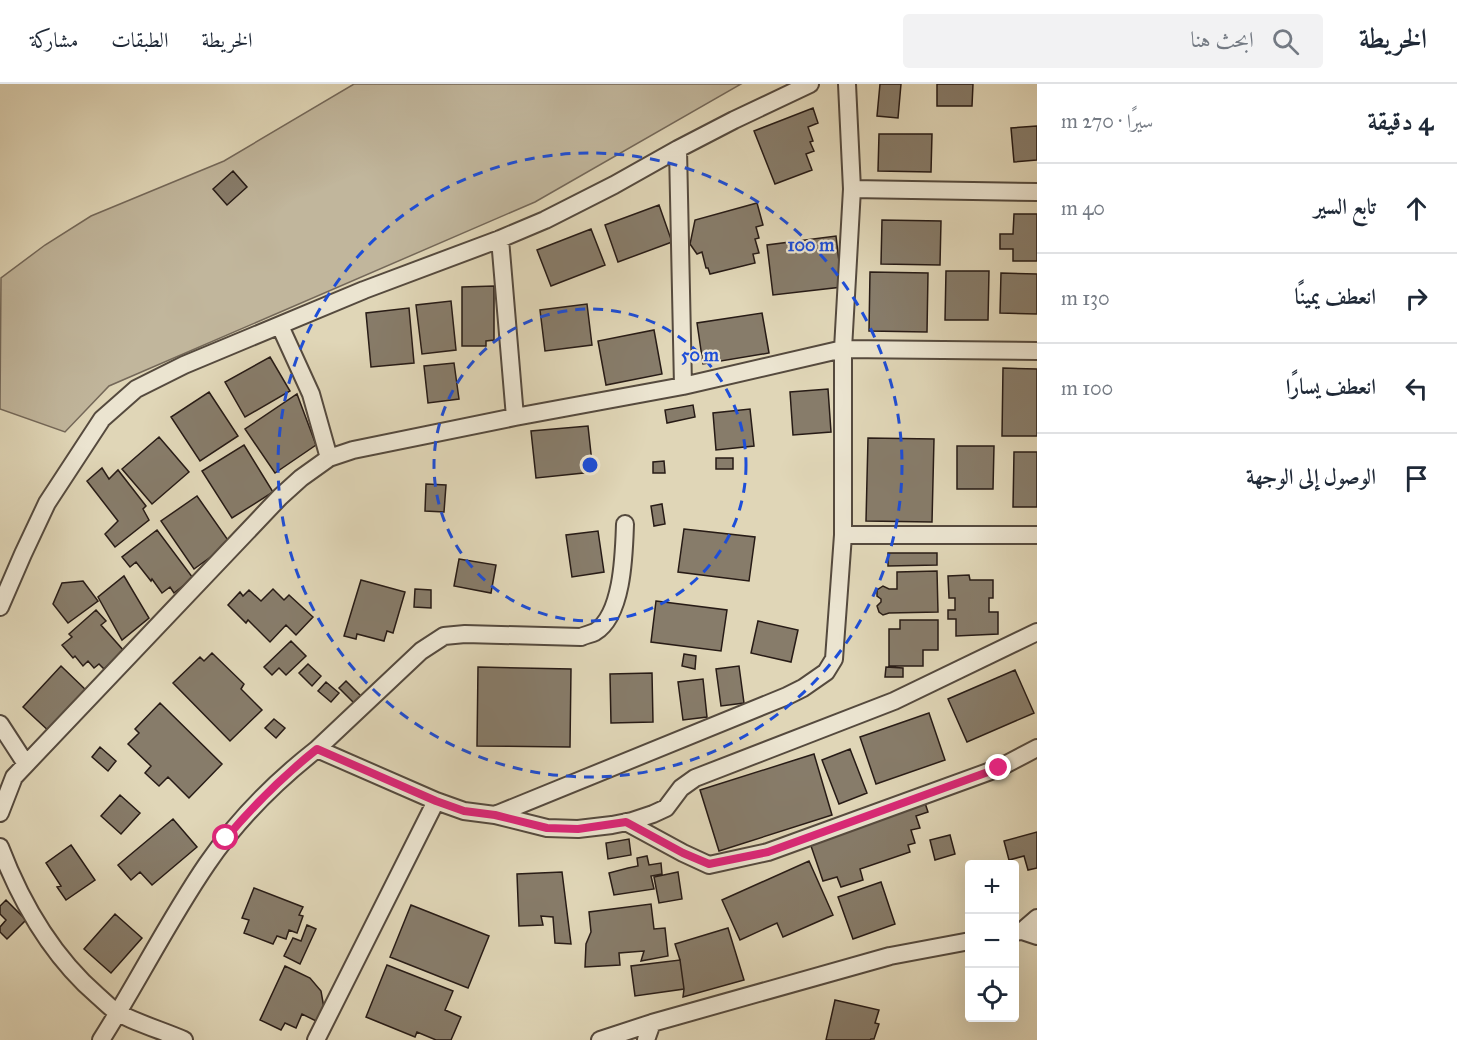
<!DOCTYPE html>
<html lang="ar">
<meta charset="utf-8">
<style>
body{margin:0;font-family:"IM FELL Great Primer",Amiri,serif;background:#f2f2f3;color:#1f2937;direction:rtl}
.controls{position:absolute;right:18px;bottom:18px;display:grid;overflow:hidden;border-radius:6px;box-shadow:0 6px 24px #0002}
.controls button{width:54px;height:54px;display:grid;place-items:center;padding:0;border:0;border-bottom:2px solid #e0e1e3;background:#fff;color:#1f2937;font:30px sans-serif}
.stop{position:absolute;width:18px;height:18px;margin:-14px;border:4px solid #db2777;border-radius:50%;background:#fff}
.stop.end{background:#db2777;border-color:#fff;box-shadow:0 2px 6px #0008}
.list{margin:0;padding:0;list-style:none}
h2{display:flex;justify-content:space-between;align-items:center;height:78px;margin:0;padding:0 24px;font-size:26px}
h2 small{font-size:20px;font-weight:400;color:#747a83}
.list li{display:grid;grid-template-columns:39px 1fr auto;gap:18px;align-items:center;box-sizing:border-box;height:90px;padding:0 24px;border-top:2px solid #e0e1e3}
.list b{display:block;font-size:22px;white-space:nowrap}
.list em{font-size:20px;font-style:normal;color:#747a83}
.icon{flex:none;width:33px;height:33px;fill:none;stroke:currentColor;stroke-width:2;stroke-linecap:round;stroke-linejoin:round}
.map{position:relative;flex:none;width:1037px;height:956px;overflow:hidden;direction:ltr}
header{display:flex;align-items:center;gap:36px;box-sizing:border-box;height:84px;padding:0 30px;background:#fff;border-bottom:2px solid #e0e1e3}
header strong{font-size:28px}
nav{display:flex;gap:33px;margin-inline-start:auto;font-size:21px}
.search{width:420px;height:54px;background:#f2f2f3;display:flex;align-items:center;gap:15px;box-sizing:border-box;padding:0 21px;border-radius:6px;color:#747a83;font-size:22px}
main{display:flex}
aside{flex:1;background:#fff}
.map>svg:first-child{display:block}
</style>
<header>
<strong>الخريطة</strong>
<div class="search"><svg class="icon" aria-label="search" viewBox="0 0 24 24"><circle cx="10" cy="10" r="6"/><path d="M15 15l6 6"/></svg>ابحث هنا</div>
<nav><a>الخريطة</a><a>الطبقات</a><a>مشاركة</a></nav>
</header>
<main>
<aside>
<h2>4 دقيقة<small>سيرًا · 270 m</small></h2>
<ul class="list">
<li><svg class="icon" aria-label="ahead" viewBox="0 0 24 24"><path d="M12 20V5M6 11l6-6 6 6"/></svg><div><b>تابع السير</b></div><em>40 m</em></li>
<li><svg class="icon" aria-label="right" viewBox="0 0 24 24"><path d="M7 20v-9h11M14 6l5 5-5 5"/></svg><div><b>انعطف يمينًا</b></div><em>130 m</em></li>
<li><svg class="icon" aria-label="left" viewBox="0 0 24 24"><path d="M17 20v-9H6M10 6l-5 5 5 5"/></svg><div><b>انعطف يسارًا</b></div><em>100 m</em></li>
<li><svg class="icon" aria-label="arrive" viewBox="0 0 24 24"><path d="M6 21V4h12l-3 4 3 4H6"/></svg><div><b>الوصول إلى الوجهة</b></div></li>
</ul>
</aside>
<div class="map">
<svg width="1037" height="956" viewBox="0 0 1037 956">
<rect width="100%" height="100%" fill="#e0d6b7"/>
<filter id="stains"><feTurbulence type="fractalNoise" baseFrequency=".00333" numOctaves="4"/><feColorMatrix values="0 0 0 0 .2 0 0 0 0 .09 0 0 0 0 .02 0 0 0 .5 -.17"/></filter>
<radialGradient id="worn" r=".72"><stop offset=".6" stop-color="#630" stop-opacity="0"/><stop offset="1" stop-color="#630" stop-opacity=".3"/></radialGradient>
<path fill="#c1b69c" stroke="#746859" stroke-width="1.5" d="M354,0H741L535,118L109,302L65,348L0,325L1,194L45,161L91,132L224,77Z"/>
<path fill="#877c6a" stroke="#271b16" stroke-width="1.5" d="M880,0H901L898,34L877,32Z
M937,0H973L972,22H937Z
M813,24L818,39L808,43L813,57L810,58L814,67L806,70L812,86L775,100L754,47Z
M1037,42V76L1014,78L1011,44Z
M879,50H932L931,88L878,87Z
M233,87L247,103L227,121L213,105Z
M757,119L763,141L756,143L759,154L755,155L759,169L753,170L755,179L710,190L708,184H706L702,168L697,170L690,160L695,136Z
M659,121L672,158L618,178L605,141Z
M1014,130H1037V177H1013V165H1000V150H1013Z
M882,136L941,137L940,181L881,180Z
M591,145L605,181L551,202L537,166Z
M836,152L842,203L773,211L767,161Z
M946,187H989L988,236H945Z
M870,188L928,189L927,248L869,247Z
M1001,189L1037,190V230L1000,229Z
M494,202V256L486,257V262H462V203Z
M451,217L456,266L422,270L416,221Z
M587,220L592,261L545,267L540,226Z
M409,224L414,279L371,283L366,229Z
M762,229L769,269L703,280L697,239Z
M654,246L662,290L606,301L598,257Z
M270,273L290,307L245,333L225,298Z
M454,279L459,315L428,319L424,282Z
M1003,284L1037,285V352H1002Z
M828,305L831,348L793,351L790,308Z
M209,308L238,352L200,377L171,333Z
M297,310L316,361L275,389L245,345Z
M693,321L695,333L667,339L665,326Z
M750,325L754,362L716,366L713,329Z
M588,342L593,388L536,394L531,347Z
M159,353L189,388L152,420L122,385Z
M868,354L934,355L932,438L866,437Z
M244,361L273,408L232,434L202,387Z
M957,362H994L993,405H957Z
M1014,368H1037V423H1013Z
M716,374H733V385H716Z
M664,377L665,389H653V378Z
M102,384L109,395L118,386L146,422L143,425L149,436L115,463L105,450L118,437L87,397Z
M426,400L446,401L444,428L425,427Z
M197,412L230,459L194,485L161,437Z
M662,420L665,440L654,442L651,422Z
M684,445L755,453L749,497L678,488Z
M157,446L193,494L174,509L170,503L162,509L152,495L151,497L136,478L130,483L122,473Z
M598,447L604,488L572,493L566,451Z
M888,469H937V481L888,482Z
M459,475L496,481L491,509L454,502Z
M937,487L938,528L889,529L883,531L879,528L877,522L881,518V515L877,512V506L883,502L889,505H897V488Z
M969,491L970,496H993V514H989V528H998V550L956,552V535H948V526H955V514H949L948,492Z
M124,492L149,534L122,556L98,513Z
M361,496L405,508L393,549L387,547L384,557L357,550L356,555L344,552Z
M83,497L98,517L68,539L53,520L62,499Z
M273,505L284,516L289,511L313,533L296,551L286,541L270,558L248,536L246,539L228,521L240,508L243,512L249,506L261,517Z
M415,505L431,506V524L414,523Z
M656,517L727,526L721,567L651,558Z
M96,526L106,537L101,541L124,567L104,585L99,580L94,584L88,577L83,582L75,572L73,574L62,561L72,553L69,550Z
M900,536H938V566H923V582H889V545H900Z
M758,537L798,546L791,578L751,569Z
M291,557L306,572L286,591L279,584L272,591L264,583Z
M212,569L244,600L241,605L262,626L230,657L173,599L200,573L204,577Z
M684,570L696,572L695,585L682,582Z
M308,580L321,592L312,602L299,589Z
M61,582L88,608L52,650L23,623Z
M739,582L744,619L721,622L716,585Z
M478,583L571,585L570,663L477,662Z
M886,583L903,584V593H885Z
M1015,586L1034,629L967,658L948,615Z
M652,589L653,638L611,639L610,590Z
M703,595L707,633L683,636L678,598Z
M346,597L362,613L355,620L339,604Z
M326,598L339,609L331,618L318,607Z
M160,619L222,680L189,714L168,693L159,702L145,689L151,682L128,660L139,649L135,645Z
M929,629L945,676L876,700L860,653Z
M274,635L285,644L276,654L265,644Z
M100,663L116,677L108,687L92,673Z
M850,665L867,709L839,720L822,676Z
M814,670L832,731L719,767L700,706Z
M120,711L140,729L121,750L101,732Z
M925,719L928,728L916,732L920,744L911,746L915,759L908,761L910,768L860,785L863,796L841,803L837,793L823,797L810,759Z
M173,735L197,763L152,801L140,788L131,796L118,781Z
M1037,748V784L1028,786L1024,772L1009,776L1004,757Z
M950,751L955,770L935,776L930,756Z
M629,755L631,771L608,775L606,759Z
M71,761L95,796L66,816L57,803L61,802L46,779Z
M647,772L649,781L661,779L662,790L651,792L654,805L614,811L609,789L628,784L638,782L637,774Z
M809,777L833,831L783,853L777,839L740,856L722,816Z
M562,788L571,860L555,859L553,833L541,832L543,841L519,842L517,790Z
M678,788L682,815L659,819L654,793Z
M881,798L895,840L853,855L838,813Z
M254,804L303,823L299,831L303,832L297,849L289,846L286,855L277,852L273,860L244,849L249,836L242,834Z
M6,816L26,836L7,855L0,848V843L6,836L0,830V822Z
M651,820L654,845L665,844L668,872L641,877L644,867L619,869L620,881L585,883L586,860L591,848L589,828Z
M411,821L489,852L468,904L390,873Z
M115,830L142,854L111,889L84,865Z
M307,841L316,845L300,880L284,872L293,854L301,857Z
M728,844L744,896L683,913L684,905L680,876L675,860Z
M680,876L684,905L635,912L631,882Z
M387,881L453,907L445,926L461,933L451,956H436L417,948L415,953L366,933Z
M285,882L310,894L321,907L324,924L318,938L302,930L296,944L285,939L281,946L260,936Z
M835,916L879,926L875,939L879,940L874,955H871L870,956H826Z"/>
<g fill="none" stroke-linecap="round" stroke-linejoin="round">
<g stroke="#554a3e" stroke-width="20">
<path id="minor" d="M678,65L683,302
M852,105L1037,108
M500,155L515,333
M280,242L311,310L329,374
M843,451H1037
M0,523L23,470L47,419L102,335L136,305L184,281L364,206L500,155L545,136L614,101L678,65L734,36L810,0
M0,640L26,680
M317,665L421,567L444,552L465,550L581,553C585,551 591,550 595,548C623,531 624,469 625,440
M0,729L14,693L280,413L301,394L329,374L353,366L515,333L683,302L843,265L1037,267
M495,731L787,612L803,604L826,588L834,575L843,451V265L852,105L847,0
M626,738L683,769L709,781L768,768L999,684L1037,664
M0,763C21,818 53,873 98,912C105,918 112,926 120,930C140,940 163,947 184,956
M1022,847L1037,834
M1014,848L1022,847L1037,852
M652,939L890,872L970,857
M101,956C138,898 168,837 207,780C237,736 275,698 317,665L436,717L464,727L495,731L547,744L578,745L612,741L632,737L653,730L666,724L681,704L695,694L894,617L1037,548
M316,956L436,717
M600,956L652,939L646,956"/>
</g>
<use href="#minor" stroke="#ebe4d0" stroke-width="16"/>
</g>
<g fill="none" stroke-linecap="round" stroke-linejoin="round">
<path stroke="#db2777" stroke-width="8" d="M226,754C254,721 283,692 317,665L436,717L464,727L495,731L547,744L578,745L626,738L683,769L709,780L768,768L999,684"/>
</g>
<g fill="none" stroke="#1d4ed8" stroke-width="3" stroke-dasharray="10 8">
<circle cx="590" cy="381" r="156"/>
<circle cx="590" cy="381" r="312"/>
</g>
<circle cx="590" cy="381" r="9" fill="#1d4ed8" stroke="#ebe4d0" stroke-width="3"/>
<g font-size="18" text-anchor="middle" font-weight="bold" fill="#1d4ed8" stroke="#ebe4d0" stroke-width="4.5" stroke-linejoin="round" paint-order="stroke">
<text x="811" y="167">100 m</text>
<text x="700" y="277">50 m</text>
</g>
<rect width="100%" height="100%" filter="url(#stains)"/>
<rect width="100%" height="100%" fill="url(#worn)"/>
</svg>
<div class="controls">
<button>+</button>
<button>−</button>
<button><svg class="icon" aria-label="locate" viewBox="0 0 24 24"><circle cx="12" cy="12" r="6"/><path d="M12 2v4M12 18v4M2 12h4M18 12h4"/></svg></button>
</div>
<div class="stop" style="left:226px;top:754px"></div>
<div class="stop end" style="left:999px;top:684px"></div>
</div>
</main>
